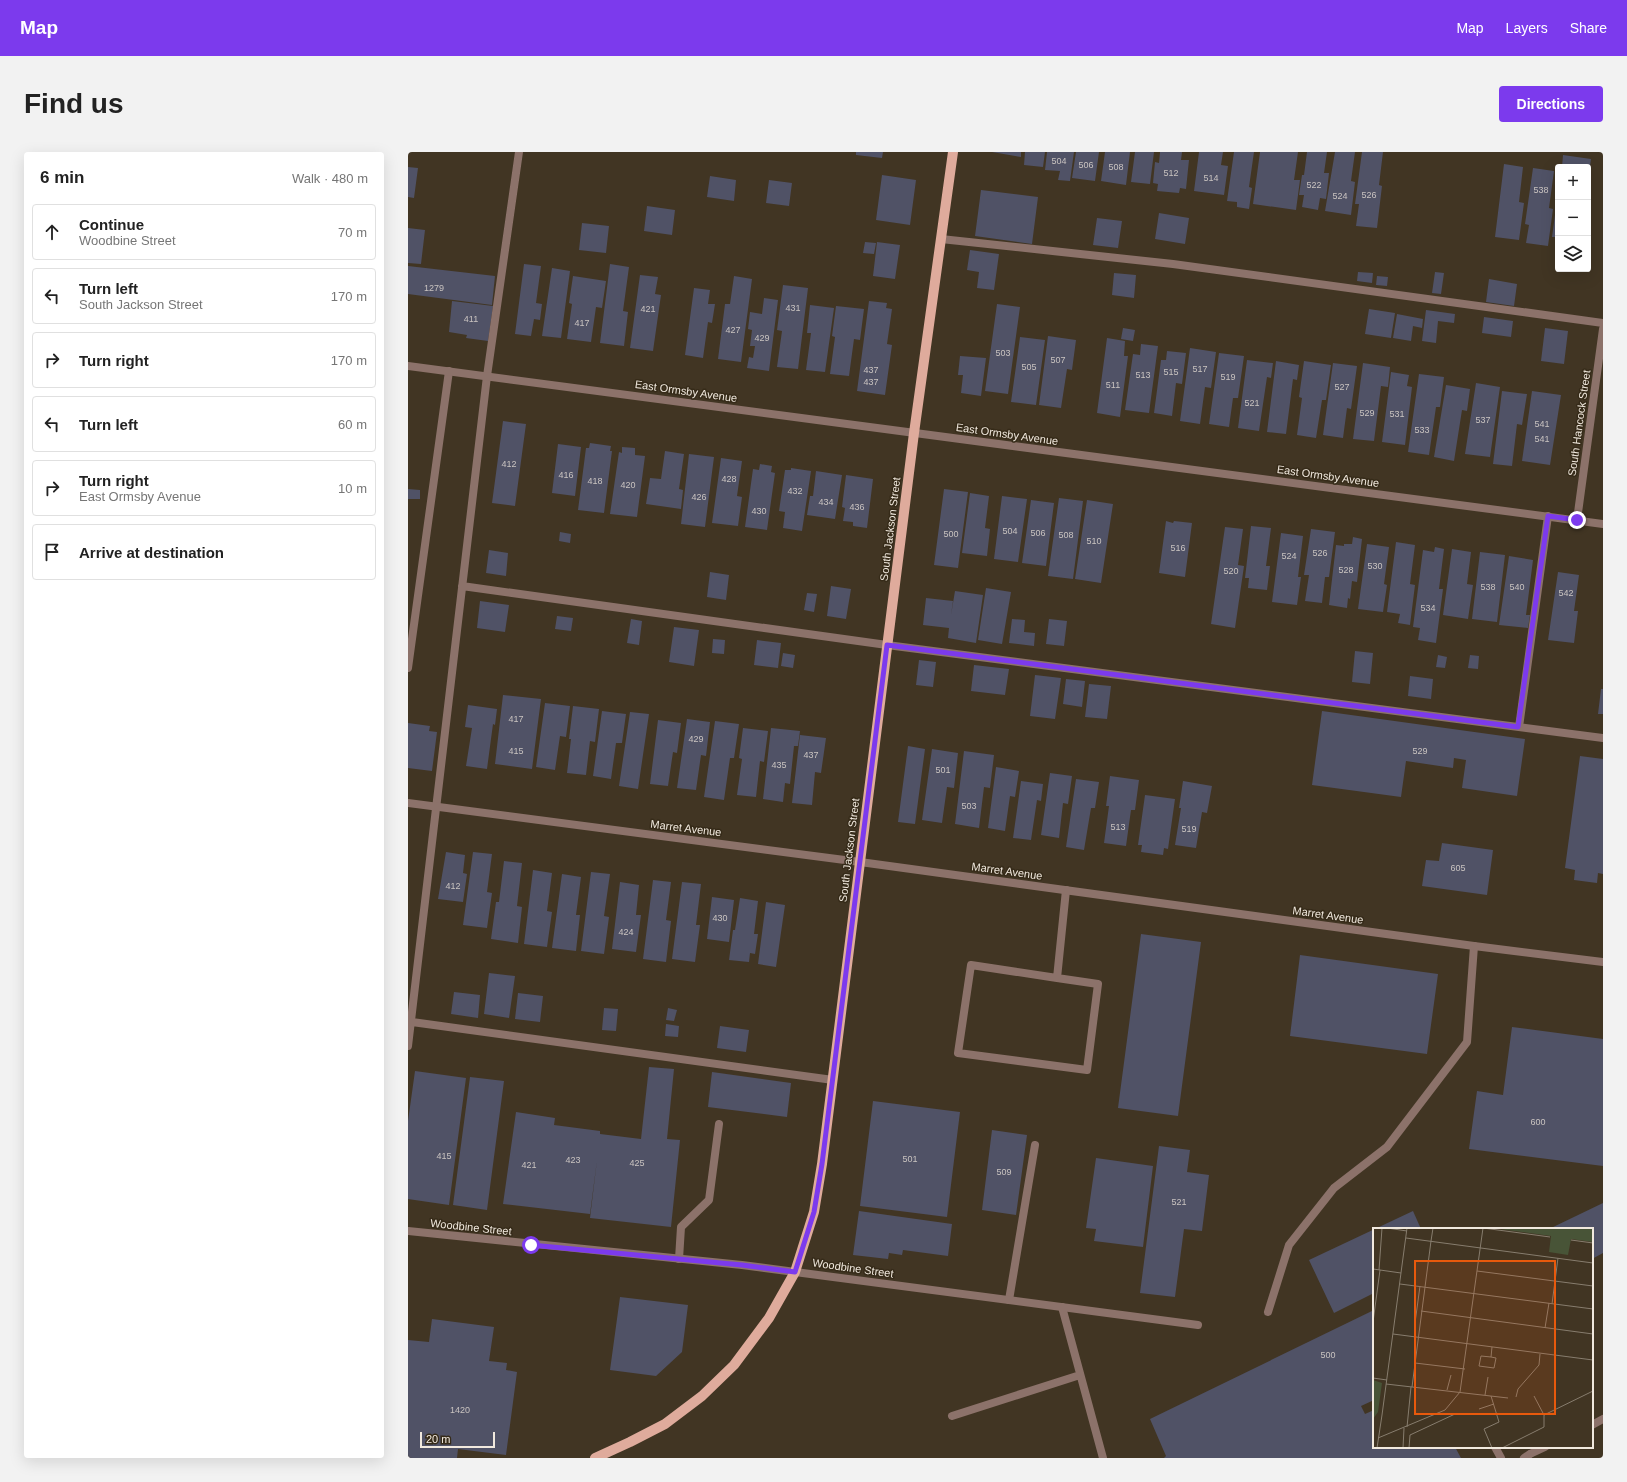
<!DOCTYPE html>
<meta charset="utf-8">
<style>
body{margin:0;font-family:Helvetica,sans-serif;background:#f2f2f2;color:#222}
.controls{position:absolute;right:12px;top:12px;display:grid;overflow:hidden;border-radius:4px;box-shadow:0 4px 16px #0002}
.controls button{width:36px;height:36px;display:grid;place-items:center;padding:0;border:0;border-bottom:1px solid #e0e0e0;background:#fff;color:#222;font:20px sans-serif}
.scale{position:absolute;left:12px;bottom:10px;width:75px;box-sizing:border-box;padding-left:4px;border:2px solid #f1e9de;border-top:0;font-size:11px;line-height:14px;white-space:nowrap;color:#f1e9de;-webkit-text-stroke:3px #362b19;paint-order:stroke}
.stop{position:absolute;width:12px;height:12px;margin:-9px;border:3px solid #7c3aed;border-radius:50%;background:#fff}
.stop.end{background:#7c3aed;border-color:#fff;box-shadow:0 1px 4px #0008}
.list{margin:0;padding:0;list-style:none}
h2{display:flex;justify-content:space-between;align-items:center;height:52px;margin:0;padding:0 16px;font-size:17px}
h2 small{font-size:13px;font-weight:400;color:#767676}
.list li{display:grid;grid-template-columns:26px 1fr auto;gap:12px;align-items:center;box-sizing:border-box;height:56px;margin:0 8px 8px;padding:0 8px;border:1px solid #e0e0e0;border-radius:4px}
.list b{display:block;font-size:15px;white-space:nowrap}
.list p{margin:0;font-size:13px;white-space:nowrap;color:#767676}
.list em{font-size:13px;font-style:normal;color:#767676}
.icon{flex:none;width:22px;height:22px;fill:none;stroke:currentColor;stroke-width:2;stroke-linecap:round;stroke-linejoin:round}
.map{position:relative;flex:none;width:1195px;height:1306px;overflow:hidden;border-radius:4px}
header{display:flex;align-items:center;gap:24px;box-sizing:border-box;height:56px;padding:0 20px;background:#7c3aed;color:#fff}
header strong{font-size:19px}
nav{display:flex;gap:22px;margin-inline-start:auto;font-size:14px}
.intro{display:flex;align-items:center;justify-content:space-between;box-sizing:border-box;height:96px;padding:0 24px}
h1{margin:0;font-size:28px}
.button{padding:10px 18px;border-radius:4px;background:#7c3aed;color:#fff;font-size:14px;font-weight:700}
main{display:flex;gap:24px;padding:0 24px}
aside{flex:1;background:#fff;border-radius:4px;box-shadow:0 4px 16px #0002}
.map>svg:first-child{display:block}
</style>
<header>
<strong>Map</strong>
<nav><a>Map</a><a>Layers</a><a>Share</a></nav>
</header>
<div class="intro"><h1>Find us</h1><a class="button">Directions</a></div>
<main>
<aside>
<h2>6 min<small>Walk · 480 m</small></h2>
<ul class="list">
<li><svg class="icon" aria-label="ahead" viewBox="0 0 24 24"><path d="M12 20V5M6 11l6-6 6 6"/></svg><div><b>Continue</b><p>Woodbine Street</p></div><em>70 m</em></li>
<li><svg class="icon" aria-label="left" viewBox="0 0 24 24"><path d="M17 20v-9H6M10 6l-5 5 5 5"/></svg><div><b>Turn left</b><p>South Jackson Street</p></div><em>170 m</em></li>
<li><svg class="icon" aria-label="right" viewBox="0 0 24 24"><path d="M7 20v-9h11M14 6l5 5-5 5"/></svg><div><b>Turn right</b></div><em>170 m</em></li>
<li><svg class="icon" aria-label="left" viewBox="0 0 24 24"><path d="M17 20v-9H6M10 6l-5 5 5 5"/></svg><div><b>Turn left</b></div><em>60 m</em></li>
<li><svg class="icon" aria-label="right" viewBox="0 0 24 24"><path d="M7 20v-9h11M14 6l5 5-5 5"/></svg><div><b>Turn right</b><p>East Ormsby Avenue</p></div><em>10 m</em></li>
<li><svg class="icon" aria-label="arrive" viewBox="0 0 24 24"><path d="M6 21V4h12l-3 4 3 4H6"/></svg><div><b>Arrive at destination</b></div></li>
</ul>
</aside>
<div class="map">
<svg width="1195" height="1306" viewBox="0 0 1195 1306">
<rect width="100%" height="100%" fill="#413523"/>
<path fill="#505266" d="M448,0H475L474,6L448,3Z
M584,0H613V5Z
M617,0H637L635,15L616,13Z
M639,0H666L662,29L650,28L652,19L637,18Z
M668,0H691L687,29L664,26Z
M697,0H722L718,33L693,29Z
M727,0H746L742,32L723,30Z
M752,0H774L773,8H781L778,37L772,36L771,41L749,39L750,32L745,31L747,10L751,11Z
M791,0H815L813,13L820,14L816,43L786,39Z
M826,0H846L841,35L844,36L841,57L829,55V50L819,49Z
M852,0H890L886,28H892L888,58L845,52Z
M899,0H919L916,21H921L918,47L912,46L910,58L894,55L896,43H891L894,23H896Z
M927,0H947L943,29L947,30L943,63L917,59Z
M954,0H975L971,33L974,34L969,76L948,74L951,52H947Z
M1155,3L1183,7L1181,22L1180,15H1154Z
M1096,12L1115,15L1111,50L1116,51L1111,88L1087,85Z
M0,15L10,16L6,46L0,45Z
M1125,16L1146,19L1141,56L1145,57L1140,94L1118,91L1121,73L1117,72Z
M474,23L508,28L502,73L468,68Z
M302,24L328,28L326,49L299,45Z
M361,28L384,31L381,54L358,51Z
M573,38L630,45L624,92L567,84Z
M1149,48L1150,49V85H1144Z
M239,54L267,58L264,83L236,79Z
M751,61L781,66L777,92L747,87Z
M689,66L714,69L710,96L685,93Z
M174,71L201,74L198,101L171,98Z
M0,76L17,78L13,112L0,111Z
M457,90L468,91L466,102L455,101Z
M469,90L492,93L487,127L465,124Z
M562,98L591,102L586,138L569,136L571,120L559,118Z
M116,112L133,114L128,151L134,152L132,168L126,167L123,184L107,182Z
M202,112L221,115L215,159L220,160L216,194L192,191Z
M0,114L87,124L84,153L0,142Z
M144,116L162,119L153,186L134,184Z
M950,120L965,121L964,131L949,129Z
M1027,120L1036,121L1033,142L1024,141Z
M706,121L728,123L726,146L704,143Z
M232,123L250,125L247,142L253,143L245,199L222,196Z
M165,124L198,129L194,156L188,155L183,190L159,187L164,152L161,151Z
M326,124L344,127L333,210L310,207L317,152H322Z
M969,124L980,125L979,134L968,133Z
M1081,127L1109,132L1106,154L1078,150Z
M375,133L400,136L390,217L369,215L374,179L369,178Z
M286,136L302,138L300,152H307L304,171L300,170L295,206L277,203Z
M356,146L370,148L361,219L339,216L341,205L345,206L347,194H342L344,178L340,177L342,160L354,162Z
M44,149L85,154L80,189L58,186L59,183L41,180Z
M461,149L479,151L478,156L484,157L479,192L484,193L477,243L449,239Z
M589,152L612,155L600,242L577,239Z
M402,153L426,156L417,220L398,218L403,181H399Z
M428,154L456,157L452,188L446,187L441,224L422,222L427,185L424,184Z
M961,157L987,161L983,186L957,182Z
M1018,158L1047,162L1046,171L1030,169L1028,191L1014,189Z
M989,162L1015,167L1014,176L1005,174L1003,189L985,186Z
M1076,165L1105,169L1103,185L1074,181Z
M715,176L727,178L725,189L713,187Z
M1137,176L1160,179L1156,212L1133,209Z
M640,184L668,188L664,218L659,217L653,256L631,253Z
M612,185L637,188L628,253L603,250Z
M699,186L717,189L716,204H720L712,265L689,261Z
M733,192L750,194L741,261L717,258L725,202L732,203Z
M782,196L808,200L803,236L797,235L792,272L772,269Z
M759,199L778,201L774,232L768,231L764,264L746,261L753,208H758Z
M811,201L836,204L830,246H825L821,275L801,272Z
M552,204L578,206L573,244L553,241L555,223H550Z
M839,208L865,211L863,226L859,225L851,279L830,276Z
M868,209L891,213L889,228L885,227L878,282L859,280Z
M896,209L923,213L918,248H914L908,286L889,283L894,246L891,245Z
M925,211L949,214L943,257L939,256L935,286L915,283Z
M955,211L982,215L980,235L973,234L966,289L945,287Z
M983,220L1001,223L999,234L1004,235L997,293L974,290Z
M1011,222L1036,225L1032,255H1028L1021,303L1000,300Z
M1068,231L1092,235L1082,305L1057,302Z
M1038,233L1062,237L1059,259L1054,258L1046,309L1026,305Z
M1094,239L1119,242L1114,273L1109,272L1104,314L1085,312Z
M1124,239L1153,243L1142,313L1114,309Z
M95,269L118,272L107,354L84,351Z
M182,291L203,294L202,299H204L196,361L170,358L178,296H181Z
M150,292L173,295L167,344L144,341Z
M214,295L227,296V303L237,304L229,365L202,362L211,300L214,301Z
M257,299L276,302L271,337L275,338L273,357L238,352L242,326L253,327Z
M281,302L306,305L297,375L273,372Z
M313,306L334,309L329,344L334,345L330,374L304,371Z
M352,312L364,314L363,320L367,321L359,378L337,375L345,317L351,318Z
M383,316L403,319L394,379L375,376L377,360L371,359L377,318H383Z
M408,319L434,323L427,367L399,363L402,344H405Z
M438,323L465,327L459,376L445,374V370L435,369L437,356L434,355Z
M0,337L12,338V347H0Z
M536,337L560,340L550,416L526,413Z
M562,341L581,344L577,376L582,377L579,404L554,401Z
M594,344L619,347L610,410L586,407Z
M651,346L675,349L665,427L640,424Z
M623,348L646,351L638,414L614,411Z
M679,348L705,352L693,431L667,427Z
M758,369L765,371L766,369L784,371L777,425L751,421Z
M843,374L863,376L858,414H862L859,438L840,436L841,426H837Z
M817,375L835,377L830,413L836,414L827,476L803,472Z
M903,377L927,380L921,425H917L914,451L897,449L901,423H896Z
M152,380L163,382L162,391L151,389Z
M873,381L895,384L890,425H893L889,453L864,450Z
M945,385L954,387L949,430L944,429L942,447L940,446L939,456L921,453L928,393L936,394V392H944Z
M988,390L1007,393L1002,432L1007,433L1002,473L990,471L992,462L979,460Z
M959,392L981,395L976,432L979,433L975,460L950,457Z
M1027,395L1036,397L1031,437H1035L1028,491L1010,488L1012,476L1005,475L1015,398L1026,400Z
M1044,397L1063,400L1059,432L1065,433L1060,467L1035,463Z
M81,398L100,401L98,424L78,421Z
M1072,400L1097,403L1089,470L1064,467Z
M1101,404L1125,408L1118,463H1122L1120,476L1091,473Z
M302,420L321,423L318,448L299,445Z
M1150,420L1171,423L1166,459H1170L1166,491L1140,488Z
M423,434L443,437L438,467L419,464Z
M578,436L603,440L594,492L570,488Z
M547,439L575,443L568,491L540,486L541,476L515,473L518,446L545,449L543,463Z
M399,441L409,442L406,460L396,458Z
M72,449L101,453L97,480L69,476Z
M149,464L165,466L163,479L147,477Z
M223,467L234,469L231,493L219,491Z
M604,467L617,468L616,480L627,481L626,494L601,491Z
M641,467L659,469L656,494L638,492Z
M266,475L291,478L286,514L261,510Z
M305,487L317,488L316,502L304,501Z
M349,488L373,491L370,516L346,513Z
M947,499L965,501L962,532L944,530Z
M375,501L387,503L385,516L373,514Z
M1030,503L1039,505L1037,516L1028,515Z
M1062,503L1071,504L1070,517L1060,516Z
M511,508L528,510L525,535L508,533Z
M566,513L601,517L597,543L563,539Z
M627,523L653,526L647,567L622,564Z
M1002,524L1025,527L1023,547L1000,544Z
M658,527L677,529L674,555L655,552Z
M681,532L703,534L699,567L677,565Z
M1193,537H1195V562H1190Z
M95,543L133,547L124,617L87,612Z
M137,551L162,554L158,585L152,584L147,618L128,615Z
M60,553L89,557L87,573L85,572L79,617L58,614L64,576L57,575Z
M165,554L191,557L187,590L182,589L178,623L159,621L163,587H161Z
M194,559L218,562L214,591H208L203,627L185,624Z
M914,559L1117,587L1109,644L1054,636L1058,608L1046,606L1045,616L998,609L993,645L904,633Z
M222,560L241,562L230,637L211,634Z
M279,567L302,570L298,604L293,603L288,638L269,636Z
M250,568L273,571L269,601L265,600L260,634L242,632Z
M307,569L331,572L326,606H322L316,648L296,645Z
M0,571L22,574L21,579L29,580L24,619L0,616Z
M335,576L360,579L356,610L352,609L348,645L329,643L334,607L331,606Z
M363,576L392,579L390,594H386L382,632L377,631L375,650L355,647Z
M392,583L418,586L413,621L407,620L404,653L384,651Z
M500,594L517,597L507,672L490,670Z
M524,597L550,601L546,636L539,635L534,671L514,668Z
M556,599L586,603L582,636L576,635L571,676L547,672Z
M1172,604L1195,607V722L1190,721L1189,731L1166,728L1167,718L1157,716Z
M588,615L611,619L607,645L602,644L597,679L580,676Z
M642,621L664,624L660,652L655,651L651,686L633,683Z
M702,624L731,628L727,658H723L718,694L696,691L701,654H698Z
M668,627L691,630L687,656H683L676,698L658,695Z
M613,629L635,632L633,649L629,648L623,688L605,686Z
M775,629L804,634L799,661L794,660L788,696L767,693L773,656H771Z
M737,643L767,647L760,697L756,696L755,703L733,700L734,693H730Z
M1034,691L1085,698L1079,743L1014,734L1018,708L1031,709Z
M38,700L57,703L55,721L59,722L55,750L30,747Z
M65,700L84,702L79,740L84,741L79,776L55,773Z
M96,709L114,711L109,754L114,755L110,791L83,787L88,750H91Z
M125,718L144,721L139,759L144,760L139,795L116,792Z
M183,720L202,722L196,764L201,765L196,802L173,799Z
M154,722L173,725L168,763H172L168,799L144,796Z
M245,728L263,730L258,768L263,769L258,810L235,807Z
M212,730L231,733L228,763H233L228,800L204,797Z
M274,730L293,732L288,773H292L287,810L264,807Z
M304,745L326,748L321,790L299,787Z
M332,746L350,749L346,782H350L347,802L342,801L341,810L321,808L325,778H327Z
M358,750L377,753L368,815L350,812Z
M733,782L793,790L770,964L710,956Z
M892,803L1030,822L1019,902L882,884Z
M81,821L107,824L101,866L76,862Z
M46,840L72,843L70,866L43,862Z
M110,841L135,844L132,870L107,867Z
M196,856L210,857L208,879L194,878Z
M260,856L269,858L266,869L258,868Z
M258,872L271,874L270,885L257,884Z
M312,874L341,878L338,900L309,896Z
M1104,875L1195,887V1014L1061,997L1069,939L1095,943Z
M241,915L266,917L259,987L272,988L263,1075L182,1066L189,1008L182,1062L95,1052L108,960L147,966L146,973L192,979V982L233,987Z
M7,919L58,926L41,1053L0,1047V969Z
M304,920L383,931L379,965L300,955Z
M62,925L96,929L79,1058L45,1053Z
M465,949L552,960L539,1065L452,1054Z
M584,978L619,983L608,1063L574,1058Z
M751,994L782,998L779,1020L801,1023L794,1079L776,1077L767,1145L732,1141Z
M688,1006L745,1014L735,1095L686,1089L688,1077L678,1076Z
M1195,1051V1101L1184,1107V1077H1141Z
M451,1059L544,1072L540,1104L495,1098L494,1103L481,1101L480,1107L445,1103Z
M1005,1059L1013,1077H966V1141L926,1161L901,1108Z
M212,1145L280,1153L274,1200L248,1224L202,1218Z
M966,1158V1248L953,1254L957,1262L966,1258V1295H1047L1053,1306H756L758,1304L742,1267Z
M24,1167L86,1175L81,1209L99,1211L98,1218L109,1220L98,1303L50,1297L49,1306H0V1188L21,1190Z"/>
<g fill="none" stroke-linecap="round" stroke-linejoin="round">
<path stroke="#8c726a" stroke-width="8" d="M533,87L765,112L1195,171
M54,434L479,493L1195,586
M0,516L41,219
M1111,575L1140,364
M649,826L690,832L679,918L550,901L563,813L649,826L658,738
M4,870L425,928
M0,894L79,224L111,0
M271,1107L273,1075L301,1048L311,972
M601,1148L627,993
M654,1155L695,1306
M860,1160L881,1093L926,1036L979,995L1059,890L1066,794
M544,1264L672,1223
M1087,1295L1093,1306
M1116,1306L1122,1302"/>
<path stroke="#8c726a" stroke-width="8" d="M0,214L1195,372
M1169,368L1195,177
M0,651L452,710L1066,794L1195,810
M0,1079L334,1113L790,1173
M1184,1273L1195,1267
M1122,1302L1137,1295"/>
<path stroke="#dfab9c" stroke-width="10" d="M187,1306L222,1290L257,1272L294,1244L326,1213L361,1166L387,1120L406,1060L414,1012L506,281L545,0"/>
</g>
<g fill="none" stroke-linecap="round" stroke-linejoin="round">
<path stroke="#7c3aed" stroke-width="5" d="M123,1093L334,1113L387,1120L406,1060L414,1012L479,493L1110,575L1140,364L1169,368"/>
</g>
<g text-anchor="middle" dominant-baseline="central" stroke-width="3" stroke-linejoin="round" paint-order="stroke">
<g font-size="9" fill="#c9c3c0">
<text x="651" y="9">504</text>
<text x="678" y="13">506</text>
<text x="708" y="15">508</text>
<text x="763" y="21">512</text>
<text x="803" y="26">514</text>
<text x="906" y="33">522</text>
<text x="1133" y="38">538</text>
<text x="961" y="43">526</text>
<text x="932" y="44">524</text>
<text x="26" y="136">1279</text>
<text x="385" y="156">431</text>
<text x="240" y="157">421</text>
<text x="63" y="167">411</text>
<text x="174" y="171">417</text>
<text x="325" y="178">427</text>
<text x="354" y="186">429</text>
<text x="595" y="201">503</text>
<text x="650" y="208">507</text>
<text x="621" y="215">505</text>
<text x="792" y="217">517</text>
<text x="463" y="218">437</text>
<text x="763" y="220">515</text>
<text x="735" y="223">513</text>
<text x="820" y="225">519</text>
<text x="463" y="230">437</text>
<text x="705" y="233">511</text>
<text x="934" y="235">527</text>
<text x="844" y="251">521</text>
<text x="959" y="261">529</text>
<text x="989" y="262">531</text>
<text x="1075" y="268">537</text>
<text x="1134" y="272">541</text>
<text x="1014" y="278">533</text>
<text x="1134" y="287">541</text>
<text x="101" y="312">412</text>
<text x="158" y="323">416</text>
<text x="321" y="327">428</text>
<text x="187" y="329">418</text>
<text x="220" y="333">420</text>
<text x="387" y="339">432</text>
<text x="291" y="345">426</text>
<text x="418" y="350">434</text>
<text x="449" y="355">436</text>
<text x="351" y="359">430</text>
<text x="602" y="379">504</text>
<text x="630" y="381">506</text>
<text x="543" y="382">500</text>
<text x="658" y="383">508</text>
<text x="686" y="389">510</text>
<text x="770" y="396">516</text>
<text x="912" y="401">526</text>
<text x="881" y="404">524</text>
<text x="967" y="414">530</text>
<text x="938" y="418">528</text>
<text x="823" y="419">520</text>
<text x="1080" y="435">538</text>
<text x="1109" y="435">540</text>
<text x="1158" y="441">542</text>
<text x="1020" y="456">534</text>
<text x="108" y="567">417</text>
<text x="288" y="587">429</text>
<text x="108" y="599">415</text>
<text x="1012" y="599">529</text>
<text x="403" y="603">437</text>
<text x="371" y="613">435</text>
<text x="535" y="618">501</text>
<text x="561" y="654">503</text>
<text x="710" y="675">513</text>
<text x="781" y="677">519</text>
<text x="1050" y="716">605</text>
<text x="45" y="734">412</text>
<text x="312" y="766">430</text>
<text x="218" y="780">424</text>
<text x="1130" y="970">600</text>
<text x="36" y="1004">415</text>
<text x="502" y="1007">501</text>
<text x="165" y="1008">423</text>
<text x="229" y="1011">425</text>
<text x="121" y="1013">421</text>
<text x="596" y="1020">509</text>
<text x="771" y="1050">521</text>
<text x="920" y="1203">500</text>
<text x="52" y="1258">1420</text>
</g>
<g font-size="11" fill="#f1e9de" stroke="#362b19">
<text transform="translate(278 239) rotate(8)">East Ormsby Avenue</text>
<text transform="translate(1171 271) rotate(-82)">South Hancock Street</text>
<text transform="translate(599 282) rotate(8)">East Ormsby Avenue</text>
<text transform="translate(920 324) rotate(8)">East Ormsby Avenue</text>
<text transform="translate(482 377) rotate(-83)">South Jackson Street</text>
<text transform="translate(278 676) rotate(7)">Marret Avenue</text>
<text transform="translate(441 698) rotate(-83)">South Jackson Street</text>
<text transform="translate(599 719) rotate(8)">Marret Avenue</text>
<text transform="translate(920 763) rotate(8)">Marret Avenue</text>
<text transform="translate(63 1075) rotate(6)">Woodbine Street</text>
<text transform="translate(445 1116) rotate(8)">Woodbine Street</text>
</g>
</g>
<g transform="translate(965 1076)">
<rect width="220" height="220" fill="#413523"/>
<path d="M119,0H220V14L198,11L195,27L176,24L178,8ZM0,152L9,155L5,184L0,191Z" fill="#485437"/>
<path fill="none" stroke="#877d6e" stroke-width="1" d="M14,0L34,3M110,0L177,9M33,10L220,35M198,12L220,15M58,13L60,0M0,41L28,45M6,42L9,0M104,43L220,58M27,56L220,81M179,76L185,30M48,83L220,106M0,94L7,42M42,95L47,58M172,100L176,75M20,106L220,132M118,129L123,130L121,140L106,138L108,128L118,129L119,119M42,135L92,141M0,150L14,152M13,156L135,170M39,159L58,13M74,162L78,147M112,167L115,149M118,168L126,194L111,201L119,220M143,169L145,161L166,137L167,126M106,181L121,176M9,187L34,0M171,187L220,163M34,199L38,159M5,210L72,182L87,164L110,0M4,220L9,187M30,220L31,200M36,220L37,207L82,186M129,220L171,199V187L161,168"/>
<path fill="#e8590c" fill-opacity="0.15" stroke="#e8590c" stroke-width="2" d="M42,33H182V186H42Z"/>
<rect width="220" height="220" fill="none" stroke="#f1e9de" stroke-width="2"/>
</g>
</svg>
<div class="controls">
<button>+</button>
<button>−</button>
<button><svg class="icon" aria-label="layers" viewBox="0 0 24 24"><path d="M12 4l9 5-9 5-9-5zM3 14l9 5 9-5"/></svg></button>
</div>
<div class="scale">20 m</div>
<div class="stop" style="left:123px;top:1093px"></div>
<div class="stop end" style="left:1169px;top:368px"></div>
</div>
</main>
